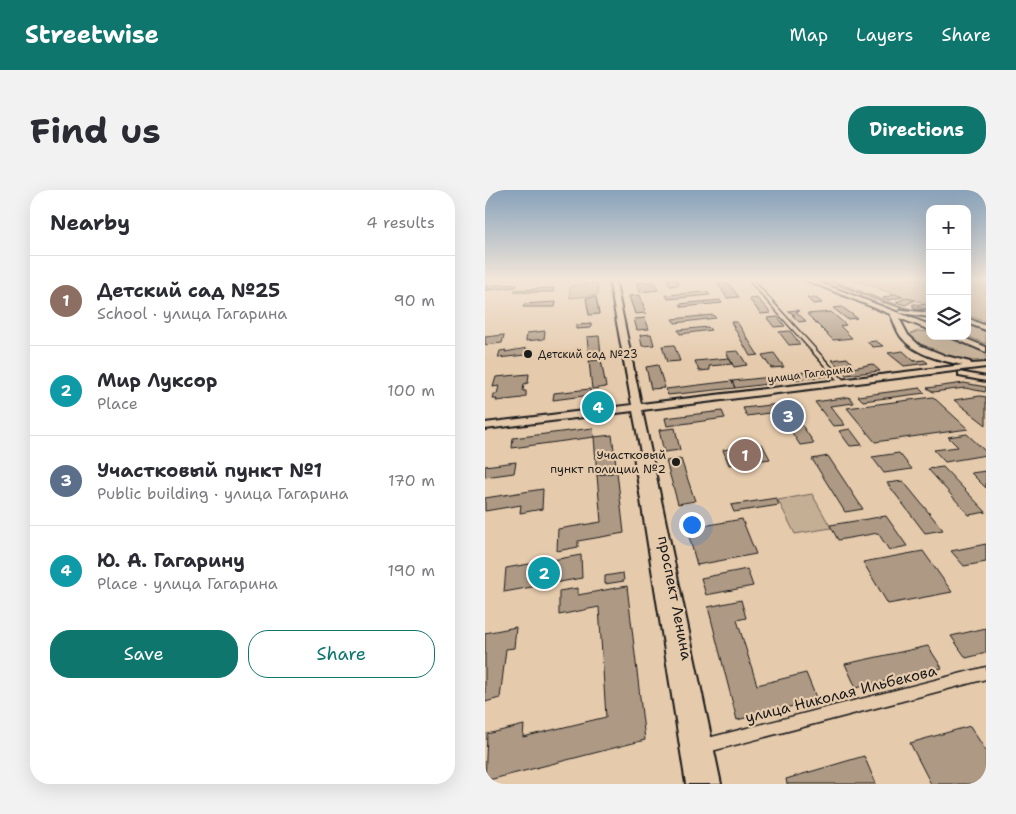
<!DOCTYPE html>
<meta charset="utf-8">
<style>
body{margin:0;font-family:"Shantell Sans",sans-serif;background:#f2f2f3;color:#2b2b33}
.controls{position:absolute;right:15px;top:15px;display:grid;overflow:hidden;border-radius:10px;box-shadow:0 5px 20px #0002}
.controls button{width:45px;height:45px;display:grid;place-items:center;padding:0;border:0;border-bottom:1px solid #e1e1e2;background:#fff;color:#2b2b33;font:25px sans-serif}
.you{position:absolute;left:206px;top:334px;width:18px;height:18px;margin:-12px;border:4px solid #fff;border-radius:50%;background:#1a73e8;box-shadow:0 0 0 8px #1a73e833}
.badge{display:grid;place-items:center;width:32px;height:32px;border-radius:50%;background:#0f766e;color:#fff;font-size:16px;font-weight:700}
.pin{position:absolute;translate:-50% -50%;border:2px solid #fff;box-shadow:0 1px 5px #0006}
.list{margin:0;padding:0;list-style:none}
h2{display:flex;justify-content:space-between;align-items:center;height:65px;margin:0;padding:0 20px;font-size:21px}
h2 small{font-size:16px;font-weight:400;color:#7c7c81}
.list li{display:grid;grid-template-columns:32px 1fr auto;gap:15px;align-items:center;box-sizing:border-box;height:90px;padding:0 20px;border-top:1px solid #e1e1e2}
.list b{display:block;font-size:19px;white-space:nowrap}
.list p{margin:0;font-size:16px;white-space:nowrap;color:#7c7c81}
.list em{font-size:16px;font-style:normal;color:#7c7c81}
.actions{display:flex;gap:10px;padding:15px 20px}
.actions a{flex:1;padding:11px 0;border:1px solid #0f766e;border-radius:20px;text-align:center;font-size:18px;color:#0f766e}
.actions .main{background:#0f766e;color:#fff}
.icon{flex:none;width:28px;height:28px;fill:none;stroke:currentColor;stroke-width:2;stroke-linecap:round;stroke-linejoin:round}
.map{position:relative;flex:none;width:501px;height:594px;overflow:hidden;border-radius:20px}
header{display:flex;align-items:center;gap:30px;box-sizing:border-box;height:70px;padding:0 25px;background:#0f766e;color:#fff}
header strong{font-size:24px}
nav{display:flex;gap:28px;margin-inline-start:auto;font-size:18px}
.intro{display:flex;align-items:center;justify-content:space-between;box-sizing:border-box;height:120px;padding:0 30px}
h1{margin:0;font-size:35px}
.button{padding:12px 22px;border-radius:20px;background:#0f766e;color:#fff;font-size:18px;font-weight:700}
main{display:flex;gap:30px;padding:0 30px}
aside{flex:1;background:#fff;border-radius:20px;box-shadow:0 5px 20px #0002}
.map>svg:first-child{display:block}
</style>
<header>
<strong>Streetwise</strong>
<nav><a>Map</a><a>Layers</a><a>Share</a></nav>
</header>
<div class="intro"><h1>Find us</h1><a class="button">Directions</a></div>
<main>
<aside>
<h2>Nearby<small>4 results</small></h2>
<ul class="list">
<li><span class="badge" style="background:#8d6e63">1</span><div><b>Детский сад №25</b><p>School · улица Гагарина</p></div><em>90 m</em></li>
<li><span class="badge" style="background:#0f9aa8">2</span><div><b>Мир Луксор</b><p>Place</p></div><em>100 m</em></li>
<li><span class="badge" style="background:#5c6f8a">3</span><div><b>Участковый пункт №1</b><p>Public building · улица Гагарина</p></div><em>170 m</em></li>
<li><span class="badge" style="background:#0f9aa8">4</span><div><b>Ю. А. Гагарину</b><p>Place · улица Гагарина</p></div><em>190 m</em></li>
</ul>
<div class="actions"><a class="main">Save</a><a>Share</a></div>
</aside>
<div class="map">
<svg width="501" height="594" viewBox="0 0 501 594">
<rect width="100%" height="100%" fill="#e5caac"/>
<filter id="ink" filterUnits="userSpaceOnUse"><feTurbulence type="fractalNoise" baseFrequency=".02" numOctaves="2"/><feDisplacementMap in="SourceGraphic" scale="10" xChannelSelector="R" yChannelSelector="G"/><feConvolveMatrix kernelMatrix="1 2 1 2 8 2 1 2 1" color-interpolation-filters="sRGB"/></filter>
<g filter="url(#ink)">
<path fill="#c4ae94" stroke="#706558" d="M368,89H445V114L417,107Z
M482,89H501V132L482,125Z
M112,93L113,105L85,108V96Z
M482,132L501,141V154L482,146Z
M433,141L445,142V146H457L501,163V170C474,174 445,165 423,148V145Z
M327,304L346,338L310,344L293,310Z"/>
<path fill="#ad9984" stroke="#1c1c1c" d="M182,89H191L194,95L185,96Z
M338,89H343L400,111L425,119L445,120V122L424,120L397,112Z
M169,92L173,100L155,102L152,93Z
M32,94L31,97L0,100V96Z
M233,94H244L254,107L242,108Z
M69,98L68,102H29L30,100Z
M222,102L225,105L183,109L181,105Z
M410,104L417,107L404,110L398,108Z
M155,105L161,123L150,124L144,106Z
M111,107L114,124L104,125L101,108Z
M272,108L286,123L276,124L264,109Z
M322,108H331L337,113L328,114Z
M421,108L430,110L420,115L411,112Z
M235,110L237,113L197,117L195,114Z
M71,112L70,117H38L39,114Z
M428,114L445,115V119L428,117Z
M357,117L372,128L362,129L348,118Z
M312,120L314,121L311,122L321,131L314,132L307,125H310L303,121Z
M346,122L361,135L355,136L367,148L348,150L322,124Z
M228,125L231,128L190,133L187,129Z
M293,127L300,136L289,137L282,128Z
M160,128L164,139L152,140L149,129Z
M246,132H252L273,165L265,166Z
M106,134V138L91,139V135Z
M223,137L226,140L195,144L193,140Z
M60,141L59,149L41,151L42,143Z
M305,141L315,154L304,155L294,142Z
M166,144L169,155L157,156L155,145Z
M19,145L17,153L0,155V147Z
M114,146L116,164L104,166L102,147Z
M391,151L398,156L388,157L382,152Z
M189,155L195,171L182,172L177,156Z
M42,158L40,165L13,168L15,161L21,160L20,162Z
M253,161L262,175L249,177L241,162Z
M418,161L429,171L439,170L443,173L419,176L403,163Z
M289,163L299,177L286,178L277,165Z
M244,168L247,174L224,176L225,180L214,181L210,171Z
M362,168L367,173H363L368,178L387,174L395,181L361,185L347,170Z
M116,170L121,197L107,199L104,171Z
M173,175L180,198L166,199L161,177Z
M338,180L343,186L308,190L304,184Z
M44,184L43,193L39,194L38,201H41V206L37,208L11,211L12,209H8L9,204H12L14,196L8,197L11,187Z
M287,187L291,193L250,198L247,191Z
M247,191L250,198L183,205L181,199Z
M479,193L501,197V200L500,202L480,198L448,202L442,198Z
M435,198L440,203L378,211L373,206Z
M105,199L106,205L68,210L69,203Z
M495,206L501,207V235L469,210Z
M364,207L369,213L345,216L360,235L348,236L330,212Z
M448,207L483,239L390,252L362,218Z
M295,214L299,221L262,226L258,218Z
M237,221L240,228L182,236L180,228Z
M308,222L329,253L315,255L295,224Z
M108,238L109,247L27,258L28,248Z
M190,238L195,260L179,262L174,240Z
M365,239L377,255L365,256L354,241Z
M482,244L501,262V265L460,272L449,260L473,257L463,247Z
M127,245L132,282L112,285L109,247Z
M277,254L285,269L244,275L238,260L250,258L253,264L267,262L264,256Z
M414,263L427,279L399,283L387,267Z
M343,266L378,319L360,322L327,269Z
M196,269L210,311L193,314L181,271Z
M31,272L29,283L0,287V276Z
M458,277L501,322L484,325L443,279Z
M501,281V298L486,283Z
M132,282L139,343L93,351V357L72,361L73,339L116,332L112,285Z
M418,291L458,340L440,343L402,293Z
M58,299L57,319L35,323L36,315L0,321V308Z
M291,308L294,315L249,322L246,315Z
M401,326L422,356L404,360L393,343L353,350L345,335Z
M257,329L271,364L212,375L202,339Z
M501,354V372L479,376L466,361Z
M438,361L467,402L403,414L378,372Z
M96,365L97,388L19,402L21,378Z
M262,379L268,396L221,405L216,388Z
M138,383L139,391L120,394V386Z
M142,396L160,550L0,591L2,544L39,535L38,547L121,527L114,417L74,425V401L93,398V405Z
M256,410L261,428L252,430L272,495L321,483L332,510L252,530L223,417Z
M31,437L29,458L21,459L15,508L0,512V443Z
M501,438V463L481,468L466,446Z
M443,456L457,478L371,498L360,474Z
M485,536L501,561V591L490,594H446L425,553Z
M379,566L391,594H302L301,589Z"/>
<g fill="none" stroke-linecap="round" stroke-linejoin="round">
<g stroke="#1c1c1c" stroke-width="3">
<path id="minor" d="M263,89H267L360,192V194H356Z
M501,477V489L219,563L214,561L212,556L214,551L219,549Z"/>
</g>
<g stroke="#1c1c1c" stroke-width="4">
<path id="major" d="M124,89H130L156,214L478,175C458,171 431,165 418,149C411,142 410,132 405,124L318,89H326L445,135V140L414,128L423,145L434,155L461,166L485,172L486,174L501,173V177L157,220L236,594H201L149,266L150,264L156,263L148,221L0,239V233L147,215Z
M417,120L445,123V127L415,123L414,122Z
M482,128L501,136V140L482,133Z
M464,146H474L501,157V162Z
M474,182L501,187V191L474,186Z"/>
</g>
<use href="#minor" fill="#e5caac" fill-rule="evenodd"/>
<use href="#major" fill="#e5caac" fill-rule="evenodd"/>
</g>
</g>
<linearGradient id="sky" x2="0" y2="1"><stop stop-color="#88a2ba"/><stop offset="0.52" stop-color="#f3e7da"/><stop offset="1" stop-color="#f3e7da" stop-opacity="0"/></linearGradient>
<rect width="501" height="172" fill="url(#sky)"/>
<g fill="#1c1c1c" stroke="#e5caac" stroke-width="2">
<circle cx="43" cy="164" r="5"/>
<circle cx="191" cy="272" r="5"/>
</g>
<g text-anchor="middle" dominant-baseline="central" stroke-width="4.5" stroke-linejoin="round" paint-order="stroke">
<g font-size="11" fill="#1c1c1c" stroke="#e5caac" text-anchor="start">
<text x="53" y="164">Детский сад №23</text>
</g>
<g font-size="11" fill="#1c1c1c" stroke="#e5caac">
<text transform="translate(325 184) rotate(-7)">улица Гагарина</text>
</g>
<g font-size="12" fill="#1c1c1c" stroke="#e5caac" text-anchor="end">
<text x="181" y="265">Участковый<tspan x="181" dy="14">пункт полиции №2</tspan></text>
</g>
<g font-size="15" fill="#1c1c1c" stroke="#e5caac">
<text transform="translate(190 408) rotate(79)">проспект Ленина</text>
<text transform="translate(356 504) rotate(-14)">улица Николая Ильбекова</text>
</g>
</g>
</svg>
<div class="controls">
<button>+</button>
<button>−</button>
<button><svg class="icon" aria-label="layers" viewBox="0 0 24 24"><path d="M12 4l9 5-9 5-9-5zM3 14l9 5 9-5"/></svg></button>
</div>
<div class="you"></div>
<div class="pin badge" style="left:260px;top:265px;background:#8d6e63">1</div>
<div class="pin badge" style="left:59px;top:383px;background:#0f9aa8">2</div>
<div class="pin badge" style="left:303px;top:226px;background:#5c6f8a">3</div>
<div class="pin badge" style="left:113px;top:217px;background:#0f9aa8">4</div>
</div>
</main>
